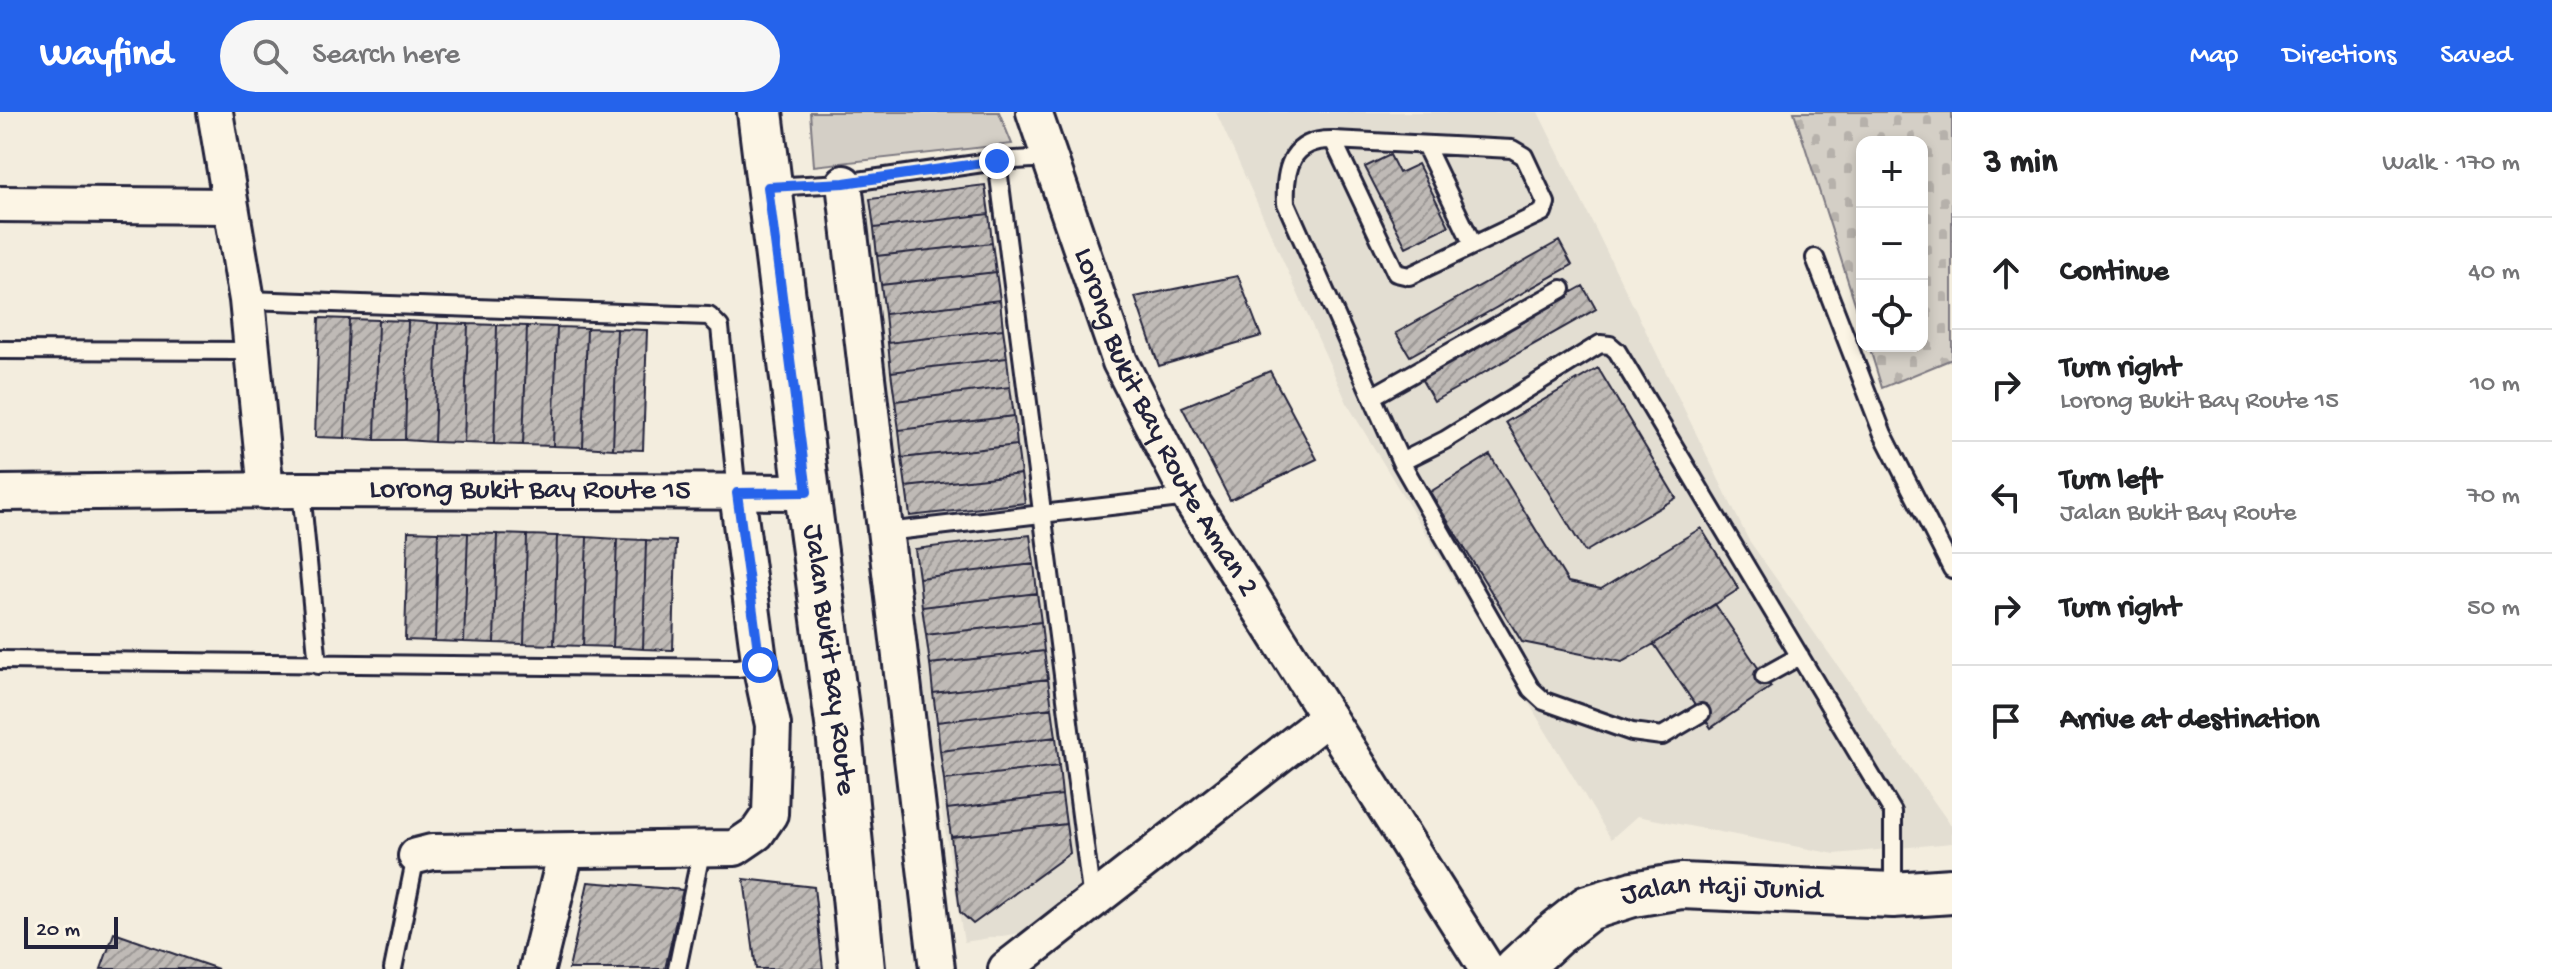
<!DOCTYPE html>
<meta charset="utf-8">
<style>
body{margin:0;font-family:"Gochi Hand",sans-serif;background:#f6f6f6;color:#202124}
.controls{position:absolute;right:24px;top:24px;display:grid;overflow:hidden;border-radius:16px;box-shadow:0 4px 12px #0003}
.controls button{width:72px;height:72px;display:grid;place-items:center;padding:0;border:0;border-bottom:2px solid #e0e0e0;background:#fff;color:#202124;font:40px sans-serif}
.scale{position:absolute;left:24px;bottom:20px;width:94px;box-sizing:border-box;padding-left:8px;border:4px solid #22223b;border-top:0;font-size:22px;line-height:28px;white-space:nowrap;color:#22223b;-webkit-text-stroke:6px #fcf5e5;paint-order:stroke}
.stop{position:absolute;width:24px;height:24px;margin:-18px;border:6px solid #2563eb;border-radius:50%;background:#fff}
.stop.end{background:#2563eb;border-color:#fff;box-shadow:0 2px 8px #0008}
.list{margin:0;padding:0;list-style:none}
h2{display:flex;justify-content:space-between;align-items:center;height:104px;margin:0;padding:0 32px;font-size:34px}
h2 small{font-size:26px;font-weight:400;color:#757577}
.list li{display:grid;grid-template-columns:52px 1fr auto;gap:24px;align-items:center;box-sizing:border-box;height:112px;padding:0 32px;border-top:2px solid #e0e0e0}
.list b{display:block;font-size:30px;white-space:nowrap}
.list p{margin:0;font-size:26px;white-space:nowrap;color:#757577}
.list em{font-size:26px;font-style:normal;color:#757577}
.icon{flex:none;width:44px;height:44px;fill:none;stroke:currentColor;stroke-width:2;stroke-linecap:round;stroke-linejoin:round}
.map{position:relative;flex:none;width:1952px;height:857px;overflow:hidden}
header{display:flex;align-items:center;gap:48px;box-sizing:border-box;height:112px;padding:0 40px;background:#2563eb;color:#fff}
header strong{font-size:38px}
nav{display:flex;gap:44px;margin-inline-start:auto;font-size:28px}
.search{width:560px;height:72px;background:#f6f6f6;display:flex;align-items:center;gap:20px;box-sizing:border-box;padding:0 28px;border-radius:44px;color:#757577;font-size:30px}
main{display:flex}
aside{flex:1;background:#fff}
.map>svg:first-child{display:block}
</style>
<header>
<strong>Wayfind</strong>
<div class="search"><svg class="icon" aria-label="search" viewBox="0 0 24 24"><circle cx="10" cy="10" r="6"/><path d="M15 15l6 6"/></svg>Search here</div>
<nav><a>Map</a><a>Directions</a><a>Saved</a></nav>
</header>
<main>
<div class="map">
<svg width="1952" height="857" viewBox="0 0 1952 857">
<defs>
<pattern id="cemetery-stones" width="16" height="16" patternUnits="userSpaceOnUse" patternTransform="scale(2)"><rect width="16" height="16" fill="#d4cfc6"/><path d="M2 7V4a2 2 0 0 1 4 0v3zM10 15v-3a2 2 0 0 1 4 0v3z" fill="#b6b1ab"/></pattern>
<pattern id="building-hatch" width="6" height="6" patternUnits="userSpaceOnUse" patternTransform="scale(2)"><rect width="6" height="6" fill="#bfbab6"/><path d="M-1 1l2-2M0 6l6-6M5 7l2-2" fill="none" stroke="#9b9795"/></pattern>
</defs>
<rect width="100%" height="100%" fill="#f3edde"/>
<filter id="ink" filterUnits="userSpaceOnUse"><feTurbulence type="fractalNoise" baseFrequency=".0125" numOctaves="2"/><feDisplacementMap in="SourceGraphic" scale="16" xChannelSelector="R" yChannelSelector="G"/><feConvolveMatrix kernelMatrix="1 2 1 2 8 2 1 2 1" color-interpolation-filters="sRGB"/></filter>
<g filter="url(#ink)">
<path fill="#e3ded2" d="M1216,0H1538L1748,427L1952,715V731L1835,742L1637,704L1611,727L1348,293Z
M977,53L1104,808L964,830L837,75Z"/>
<path fill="#d4cfc6" stroke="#7b7880" stroke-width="2" d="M810,0H999L1012,32L814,54Z"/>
<path fill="url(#cemetery-stones)" stroke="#7b7880" stroke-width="2" d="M1794,0H1952V247L1882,276L1869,234H1922V30H1862V213Z"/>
<path fill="url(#building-hatch)" stroke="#22223b" stroke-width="2" d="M1390,43L1399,61L1418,52L1449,114L1406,135L1365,55Z
M985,73L989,102L874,116L870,87Z
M989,102L992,131L877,144L874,116Z
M1559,129L1572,153L1410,244L1396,221Z
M992,131L996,160L881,173L877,144Z
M996,160L1000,188L885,202L881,173Z
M1238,164L1261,224L1159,254L1135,185Z
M1583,174L1596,197L1434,289L1420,265Z
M1000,188L1003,217L888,231L885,202Z
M319,206L349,207L345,326L315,325Z
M349,207L378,208L375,328L345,326Z
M378,208L408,209L405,328H375Z
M408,209L438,211L434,330L405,328Z
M438,211L468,212L464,331L434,330Z
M468,212L497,213L494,332L464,331Z
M497,213L527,214L523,333L494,332Z
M527,214L557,215L553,334L523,333Z
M557,215L587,216L583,335L553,334Z
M587,216L617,217L613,337L583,335Z
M617,217L647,218L643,338L613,337Z
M1003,217L1007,246L891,260L888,231Z
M1007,246L1010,275L895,289L891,260Z
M1598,256L1676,386L1585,440L1506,310Z
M1270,259L1317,347L1230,388L1182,295Z
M1010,275L1014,304L899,318L895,289Z
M1014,304L1017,333L902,346L899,318Z
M1017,333L1021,362L906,375L902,346Z
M1490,343L1568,470L1601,477L1701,416L1739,477L1654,532L1622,550L1522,530L1430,380Z
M1021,362L1025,391L910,404L906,375Z
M408,419L438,420L435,529L405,528Z
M438,420L468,421L464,530L435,529Z
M468,421L497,422L494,531L464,530Z
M497,422L527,423L524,532L494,531Z
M527,423L557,424L554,533L524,532Z
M1030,423L1034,452L919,466L915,437Z
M557,424L587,425L583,534L554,533Z
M587,425L617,427L613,535L583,534Z
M617,427L646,428L643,537L613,535Z
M646,428L676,429L673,538L643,537Z
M1034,452L1037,481L922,495L919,466Z
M1037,481L1041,510L926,523L922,495Z
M1715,492L1771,575L1711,616L1654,532Z
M1041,510L1044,539L930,552L926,523Z
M1044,539L1048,567L933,581L930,552Z
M1048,567L1052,596L937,610L933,581Z
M1052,596L1056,625L940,639L937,610Z
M1056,625L1059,654L944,668L940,639Z
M1059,654L1062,683L947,697L944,668Z
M1062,683L1066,712L951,725L947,697Z
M1066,712L1070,741L973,812L960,800L951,725Z
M744,767L814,775L823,857H756Z
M588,770L683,778L665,857H569Z
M114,821L218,857H101Z"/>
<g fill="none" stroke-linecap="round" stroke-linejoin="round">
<g stroke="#22223b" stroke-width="22">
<path id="lane" d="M1333,28L1396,161L1409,164L1543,100L1546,91L1524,44L1512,37L1333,28C1292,27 1284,55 1286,91L1401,350L1445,328L1600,232L1610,233L1617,239L1893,700V782
M1425,33L1473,133
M997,49L1092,789
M769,75L844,71L997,49L1050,46
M1815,146L1883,322L1952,457
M247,188L709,204L720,215L737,381
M0,238L252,239
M1373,284L1562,177
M1401,350L1531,577L1544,589L1632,620L1662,624L1701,601
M301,378L318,553
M886,420L1189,385
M0,548L737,556L760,553
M1764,564L1800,544
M393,857L416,744
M677,857L702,736"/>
</g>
<g stroke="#22223b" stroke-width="40">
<g id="street">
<path d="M215,0L247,188L266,379"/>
<path id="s1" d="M1034,0L1120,250L1189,385L1487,857"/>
<path d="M844,71L937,857"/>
<path d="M0,92L229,94"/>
<path id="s2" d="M0,381L301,378L807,380"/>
<path d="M416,744L432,740L735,736L757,721L770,702L773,613L759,548L737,381"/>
<path d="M537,857L566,739"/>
<path d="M1006,857L1328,605"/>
</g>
</g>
<g stroke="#22223b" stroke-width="50">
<g id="secondary">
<path id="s3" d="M760,0L807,380L839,619L862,857"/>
<path id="s4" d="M1517,857L1554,823L1588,796L1633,782L1681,774L1893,783L1952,779"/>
</g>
</g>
<use href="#lane" stroke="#fcf5e5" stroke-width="16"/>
<use href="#street" stroke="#fcf5e5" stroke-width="34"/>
<use href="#secondary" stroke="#fcf5e5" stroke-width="44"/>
</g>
</g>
<g fill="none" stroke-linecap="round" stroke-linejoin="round" filter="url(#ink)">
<path stroke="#2563eb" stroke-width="10" d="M760,553L737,381L807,380L768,75L844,71L997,49"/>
</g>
<g text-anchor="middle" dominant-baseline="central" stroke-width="8" stroke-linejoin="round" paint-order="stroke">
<g font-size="30" fill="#22223b" stroke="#fcf5e5">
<text stroke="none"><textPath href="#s1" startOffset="338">Lorong Bukit Bay Route Aman 2</textPath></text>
<text stroke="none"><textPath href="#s2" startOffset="530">Lorong Bukit Bay Route 15</textPath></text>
<text stroke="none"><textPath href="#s3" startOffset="552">Jalan Bukit Bay Route</textPath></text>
<text stroke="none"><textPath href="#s4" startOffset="230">Jalan Haji Junid</textPath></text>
</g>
</g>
</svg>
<div class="controls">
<button>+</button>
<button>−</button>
<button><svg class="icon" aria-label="locate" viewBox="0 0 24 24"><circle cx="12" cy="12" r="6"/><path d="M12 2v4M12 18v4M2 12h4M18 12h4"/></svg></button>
</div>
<div class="scale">20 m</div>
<div class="stop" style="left:760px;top:553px"></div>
<div class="stop end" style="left:997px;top:49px"></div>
</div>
<aside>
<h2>3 min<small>Walk · 170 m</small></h2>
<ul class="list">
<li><svg class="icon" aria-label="ahead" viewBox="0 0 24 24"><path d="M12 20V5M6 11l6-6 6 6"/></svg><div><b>Continue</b></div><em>40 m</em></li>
<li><svg class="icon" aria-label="right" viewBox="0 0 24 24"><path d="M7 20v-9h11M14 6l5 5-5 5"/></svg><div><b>Turn right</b><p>Lorong Bukit Bay Route 15</p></div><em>10 m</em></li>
<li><svg class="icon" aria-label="left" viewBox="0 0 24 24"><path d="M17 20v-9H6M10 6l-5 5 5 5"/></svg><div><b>Turn left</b><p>Jalan Bukit Bay Route</p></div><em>70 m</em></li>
<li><svg class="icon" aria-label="right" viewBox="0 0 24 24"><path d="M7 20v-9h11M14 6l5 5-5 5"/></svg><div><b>Turn right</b></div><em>50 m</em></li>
<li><svg class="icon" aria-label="arrive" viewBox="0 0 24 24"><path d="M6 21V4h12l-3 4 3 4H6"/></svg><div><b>Arrive at destination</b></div></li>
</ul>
</aside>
</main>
